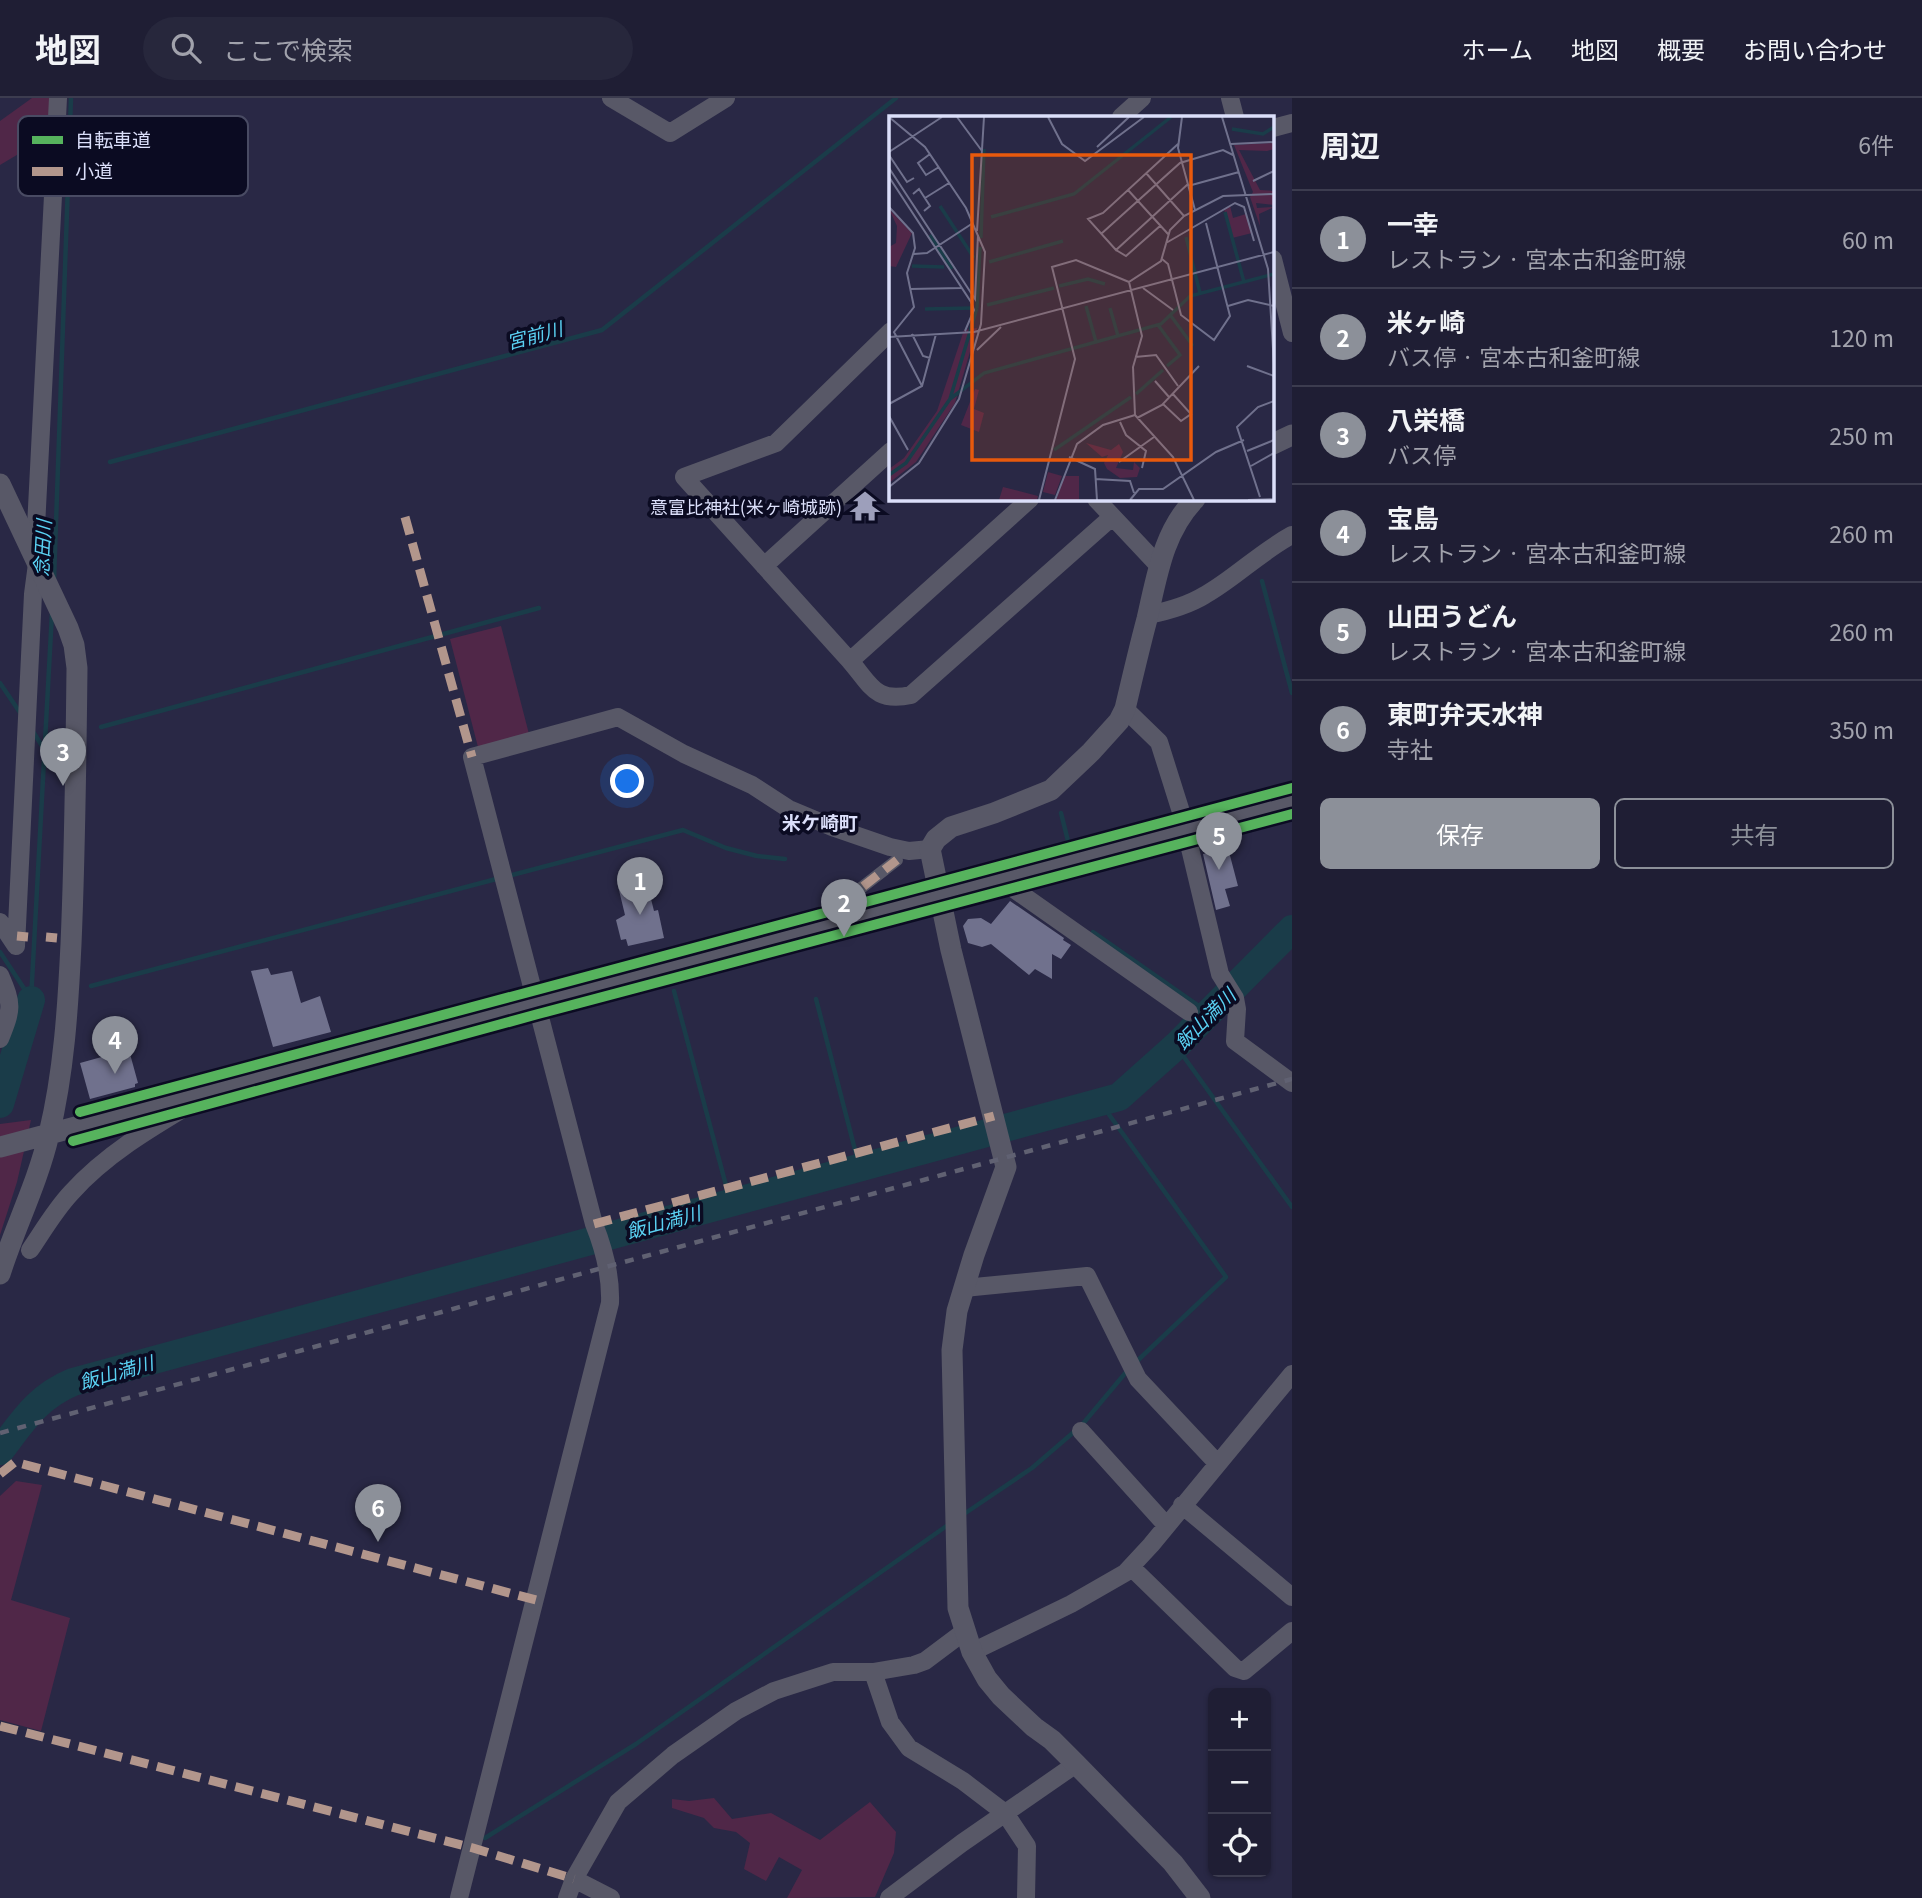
<!DOCTYPE html>
<html lang="ja">
<meta charset="utf-8">
<style>
body{margin:0;font-family:Georgia,"Noto Sans JP",serif;background:#27273c;color:#f1f3f6}
.controls{position:absolute;right:21px;bottom:21px;display:grid;overflow:hidden;border-radius:10px;box-shadow:0 2px 5px #0004}
.controls button{width:63px;height:63px;display:grid;place-items:center;padding:0;border:0;border-bottom:2px solid #3c3c4f;background:#1f1e34;color:#f1f3f6;font:35px sans-serif}
.you{position:absolute;left:628px;top:684px;width:24px;height:24px;margin:-18px;border:5px solid #fff;border-radius:50%;background:#1a73e8;box-shadow:0 0 0 10px #1a73e833}
.badge{display:grid;place-items:center;width:46px;height:46px;border-radius:50%;background:#8c9099;color:#fff;font-size:23px;font-weight:700}
.pin{position:absolute;translate:-50% -58px;filter:drop-shadow(0 2px 4px #0008)}
.pin::after{content:'';position:absolute;top:37px;width:24px;height:21px;background:inherit;clip-path:polygon(0 0,100% 0,50% 100%)}
.list{margin:0;padding:0;list-style:none}
h2{display:flex;justify-content:space-between;align-items:center;height:91px;margin:0;padding:0 28px;font-size:30px}
h2 small{font-size:23px;font-weight:400;color:#a1a2ac}
.list li{display:grid;grid-template-columns:46px 1fr auto;gap:21px;align-items:center;box-sizing:border-box;height:98px;padding:0 28px;border-top:2px solid #3c3c4f}
.list b{display:block;font-size:26px;white-space:nowrap}
.list p{margin:0;font-size:23px;white-space:nowrap;color:#a1a2ac}
.list em{font-size:23px;font-style:normal;color:#a1a2ac}
.actions{display:flex;gap:14px;padding:21px 28px}
.actions a{flex:1;padding:16px 0;border:2px solid #8c9099;border-radius:10px;text-align:center;font-size:24px;color:#8c9099}
.actions .main{background:#8c9099;color:#fff}
.icon{flex:none;width:38px;height:38px;fill:none;stroke:currentColor;stroke-width:2;stroke-linecap:round;stroke-linejoin:round}
.map{position:relative;flex:none;width:1292px;height:1800px;overflow:hidden}
header{display:flex;align-items:center;gap:42px;box-sizing:border-box;height:98px;padding:0 35px;background:#1f1e34;border-bottom:2px solid #3c3c4f}
header strong{font-size:33px}
nav{display:flex;gap:38px;margin-inline-start:auto;font-size:24px}
.search{width:490px;height:63px;background:#27273c;display:flex;align-items:center;gap:18px;box-sizing:border-box;padding:0 24px;border-radius:38px;color:#a1a2ac;font-size:26px}
main{display:flex}
aside{flex:1;background:#1f1e34}
.map>svg:first-child{display:block}
</style>
<header>
<strong>地図</strong>
<div class="search"><svg class="icon" aria-label="search" viewBox="0 0 24 24"><circle cx="10" cy="10" r="6"/><path d="M15 15l6 6"/></svg>ここで検索</div>
<nav><a>ホーム</a><a>地図</a><a>概要</a><a>お問い合わせ</a></nav>
</header>
<main>
<div class="map">
<svg width="1292" height="1800" viewBox="0 0 1292 1800">
<rect width="100%" height="100%" fill="#292845"/>
<path fill="#502748" d="M32,0H50L47,39L0,67V23Z
M501,528L529,636L478,649L450,541Z
M31,1022L17,1084L0,1137V1026Z
M16,1383L42,1387L11,1502L70,1520L41,1633L0,1622V1398Z
M714,1700L732,1721L771,1715L820,1742L870,1704L896,1734L894,1755L875,1799L787,1800L802,1772L779,1759L766,1783L744,1771L750,1745L736,1734L714,1730L704,1720L672,1710V1701L689,1703Z"/>
<g fill="none" stroke-linecap="round" stroke-linejoin="round">
<path stroke="#1a3c49" stroke-width="4.5" d="M110,364L602,232L896,0
M54,482L71,0
M1262,483L1292,595
M0,585L21,616
M101,629L539,510
M32,632L44,651
M1061,715L1068,743
M508,778L683,732L726,750L757,758L785,761
M1093,834L1209,915
M0,854L31,901
M91,888L500,780
M674,893L731,1106
M816,901L860,1071
M31,902L52,515
M15,905L30,904
M1176,948L1292,1109
M1100,1004L1226,1179L1136,1264
M1081,1328L1127,1273
M964,1416L1032,1370L1075,1333
M485,1740L636,1646L948,1427"/>
<path stroke="#1a3c49" stroke-width="28" d="M0,1006L31,902
M0,1353C23,1323 37,1299 73,1284L1119,999L1176,948L1292,831"/>
</g>
<path fill="#70718d" d="M862,395L878,412L867,421L852,404Z
M1228,750L1238,788L1225,791L1230,808L1216,812L1203,756Z
M646,781L654,813L658,812L664,840L628,848L626,841L621,842L616,822L625,817L618,788Z
M1010,803L1064,840L1063,842L1071,847L1061,861L1052,856V881L1035,871L1029,877L991,846L982,849L968,845L963,828L968,821L981,820L991,826Z
M268,870L271,877L292,873L301,905L320,898L331,934L273,949L251,873Z
M127,945L138,985L135,986V989L90,1001L80,965L116,955L114,949Z"/>
<g fill="none" stroke-linecap="round" stroke-linejoin="round">
<path stroke="#585867" stroke-width="12" d="M838,808L897,762"/>
<path stroke="#585867" stroke-width="18" d="M611,0L670,35L726,0
M1230,0L1235,19
M1121,19L1142,0
M1273,30L1292,25
M1273,161L1292,235
M891,233L776,345L684,379L850,563L1030,401
M1096,401L1159,468
M30,450L36,429L58,0
M764,468L891,353
M1148,517C1168,513 1187,508 1205,497C1235,480 1259,455 1292,437
M850,563C871,587 875,605 911,597L1112,419
M1125,611L1159,644L1182,717L1220,876L1235,900L1237,911L1235,943L1292,985
M1001,782L1189,914
M0,824L16,848L33,496L37,466
M802,830L838,808
M0,877C13,907 12,911 0,941
M30,1152C43,1133 55,1112 71,1095C108,1054 156,1027 203,999
M964,1190L1087,1178L1138,1281L1217,1365
M1081,1333L1166,1427
M1182,1407L1292,1499
M1131,1469L1235,1570L1244,1573L1292,1533
M972,1554L1071,1506L1125,1475L1151,1447L1292,1276
M873,1574L890,1624L909,1650L963,1683L1005,1715L1027,1748L1026,1800
M574,1781L611,1800
M459,1800L610,1205C611,1179 604,1151 594,1126L472,659L618,619L684,656L752,687L789,711L832,729L890,749L909,753L930,751
M567,1800L574,1781L618,1704L673,1657L736,1613L774,1593L833,1574H873L914,1567L925,1563L965,1533
M889,1800L962,1745L1076,1666"/>
<path stroke="#585867" stroke-width="21" d="M1273,346L1292,337
M0,386L68,530L74,547L77,570C76,662 75,754 71,846C68,909 64,974 49,1036C38,1084 15,1129 0,1176
M1195,401C1163,434 1157,478 1147,521C1139,551 1132,581 1125,611L1119,623L1091,654L1051,692L994,715L951,729L936,741L930,751L951,852L1006,1069L974,1157L957,1213L952,1252L958,1510L972,1554L987,1581L1001,1598L1034,1629L1052,1642L1076,1666L1173,1765L1200,1800
M0,1049L1292,705"/>
<path stroke="#606172" stroke-width="4.5" stroke-dasharray="9 9" stroke-linecap="butt" d="M0,1335L1292,981"/>
<path stroke="#b2968c" stroke-width="9" stroke-dasharray="18 9" stroke-linecap="butt" d="M405,419L472,659
M842,805L897,762
M17,838L28,839
M46,839L57,840
M594,1126L994,1018
M0,1376L15,1364L536,1502
M0,1628L473,1750L574,1781"/>
<g stroke="#0b0b22" stroke-width="15">
<path id="cycleway" d="M80,1014L1292,690
M73,1043L538,916L1292,716"/>
</g>
<use href="#cycleway" stroke="#56b35d" stroke-width="10"/>
</g>
<defs>
<g id="temple-bare" transform="scale(2.415)"><path d="M0-6L5-2H3V0L6.5 2.5H4V6H1.5V3h-3V6H-4V2.5H-6.5L-3 0V-2H-5Z" fill="#9d9fbb" stroke="#0b0b22" stroke-width="2.5" paint-order="stroke"/></g>
</defs>
<g fill-rule="evenodd">
<use href="#temple-bare" x="865" y="408"/>
</g>
<g text-anchor="middle" dominant-baseline="central" stroke-width="7" stroke-linejoin="round" paint-order="stroke">
<g font-size="18" fill="#dbdffa" stroke="#0b0b22" text-anchor="end">
<text x="842" y="408">意富比神社(米ヶ崎城跡)</text>
</g>
<g font-size="19" font-style="italic" fill="#5ad1f3" stroke="#0b0b22">
<text transform="translate(534 236) rotate(-15)">宮前川</text>
<text transform="translate(41 450) rotate(-87)">念田川</text>
<text transform="translate(1204 920) rotate(-45)">飯山満川</text>
<text transform="translate(663 1123) rotate(-15)">飯山満川</text>
<text transform="translate(116 1273) rotate(-16)">飯山満川</text>
</g>
<g font-size="19" font-weight="bold" fill="#dbdffa" stroke="#0b0b22">
<text x="820" y="723">米ケ崎町</text>
</g>
</g>
<g transform="translate(889 18)">
<rect width="385" height="385" fill="#292845"/>
<path d="M385,27V33L378,35L350,34L371,74L385,75V89L367,87L368,92L385,91L370,98L371,110L361,81L364,76L345,29ZM341,90L344,102L357,98L363,117L343,122L335,93ZM0,93L23,117L7,151L0,150V131L7,127L8,110ZM88,212L66,287L27,346L0,367V353L15,342L48,295L75,214ZM86,273L90,274L85,293L95,297L90,316L72,309ZM197,327L222,334L230,328L234,336L227,352L244,354L245,346L251,352L248,361L231,362L218,353L215,347L219,339L213,341ZM159,356L173,360L166,379L154,376ZM175,360H190V384H167ZM114,371L149,380L148,384H110Z" fill="#502748"/>
<path fill="none" stroke="#1a3c49" stroke-width="3.5" d="M343,13L374,18L385,11M51,90L85,142M336,96L355,166M102,101L185,78L282,1M41,119L63,153M297,121L311,177M92,122L95,33M100,146L174,125M23,150L55,151M170,170L199,163L216,168M98,189L165,172M197,190L207,226M88,192L91,131M221,192L229,220M36,193L84,192M282,200L304,230M269,209L291,239L278,250M247,278L274,254M61,283L95,257L272,208L301,180L385,158M165,334L242,281M0,359L17,347L61,283L88,192"/>
<path fill="none" stroke="#70718d" stroke-width="2" d="M0,1L36,31L77,92L96,136L92,208L70,283L30,347L0,371M68,1L93,35M159,1L173,28L196,45L255,1M293,1L289,32L306,94M333,1L379,153L385,249M289,28L214,97L199,103L227,134L299,68M342,28L385,26M208,31L240,1M0,36L53,1M41,38L29,47L37,59L50,51M0,39L18,66L25,62M0,52L86,183L89,119M257,57L295,100M0,61L82,186L85,194L76,215M364,65L385,55M299,70L350,56M239,74L279,118M24,78L30,73L41,90L35,95M36,82L60,67M0,91L24,117L26,132L18,157L25,191L5,216L33,270M88,115L95,1M212,118L291,47L334,34L344,39M277,127L346,87L355,91L365,125M227,134L237,140L271,110M25,138L38,137L84,107M273,143L279,148L292,199L325,224L341,200L317,107M254,172L284,194M21,173L72,172M339,190L359,184L385,190M23,218L34,240L41,242M0,221L85,216L385,136M88,234L112,211M246,241L267,239L289,270M358,250L385,260M266,265L280,281M0,288L33,270L47,218M274,288L292,305L302,298L283,277M0,300L19,334M248,302L273,289L310,250M231,306L237,319L257,335L253,352M358,335L385,324M180,341L206,353L208,384M230,346L265,321M362,350L385,337M206,363L241,365L245,377M371,381L348,311L369,291L385,285M150,384L186,243L163,151L187,144L240,166M166,384L188,328L214,309L246,299M241,384L250,373H274L327,336L355,324M305,384L284,341L246,299L244,251L253,220L240,166L272,145L281,114L295,100L334,80L385,78M359,384L385,383"/>
<path fill="#e8590c" fill-opacity="0.15" stroke="#e8590c" stroke-width="3.5" d="M83,39H302V344H83Z"/>
<rect width="385" height="385" fill="none" stroke="#dbdffa" stroke-width="3.5"/>
</g>
<rect x="18" y="18" width="230" height="80" rx="10" fill="#0b0b22" stroke="#494b63" stroke-width="2"/>
<rect x="32" y="38" width="31" height="8" fill="#56b35d"/>
<rect x="32" y="69" width="31" height="9" fill="#b2968c"/>
<g font-size="19" fill="#dbdffa">
<text x="75" y="49">自転車道</text>
<text x="75" y="80">小道</text>
</g>
</svg>
<div class="controls">
<button>+</button>
<button>−</button>
<button><svg class="icon" aria-label="locate" viewBox="0 0 24 24"><circle cx="12" cy="12" r="6"/><path d="M12 2v4M12 18v4M2 12h4M18 12h4"/></svg></button>
</div>
<div class="you"></div>
<div class="pin badge" style="left:640px;top:817px">1</div>
<div class="pin badge" style="left:844px;top:839px">2</div>
<div class="pin badge" style="left:63px;top:688px">3</div>
<div class="pin badge" style="left:115px;top:976px">4</div>
<div class="pin badge" style="left:1219px;top:772px">5</div>
<div class="pin badge" style="left:378px;top:1444px">6</div>
</div>
<aside>
<h2>周辺<small>6件</small></h2>
<ul class="list">
<li><span class="badge">1</span><div><b>一幸</b><p>レストラン · 宮本古和釜町線</p></div><em>60 m</em></li>
<li><span class="badge">2</span><div><b>米ヶ崎</b><p>バス停 · 宮本古和釜町線</p></div><em>120 m</em></li>
<li><span class="badge">3</span><div><b>八栄橋</b><p>バス停</p></div><em>250 m</em></li>
<li><span class="badge">4</span><div><b>宝島</b><p>レストラン · 宮本古和釜町線</p></div><em>260 m</em></li>
<li><span class="badge">5</span><div><b>山田うどん</b><p>レストラン · 宮本古和釜町線</p></div><em>260 m</em></li>
<li><span class="badge">6</span><div><b>東町弁天水神</b><p>寺社</p></div><em>350 m</em></li>
</ul>
<div class="actions"><a class="main">保存</a><a>共有</a></div>
</aside>
</main>
